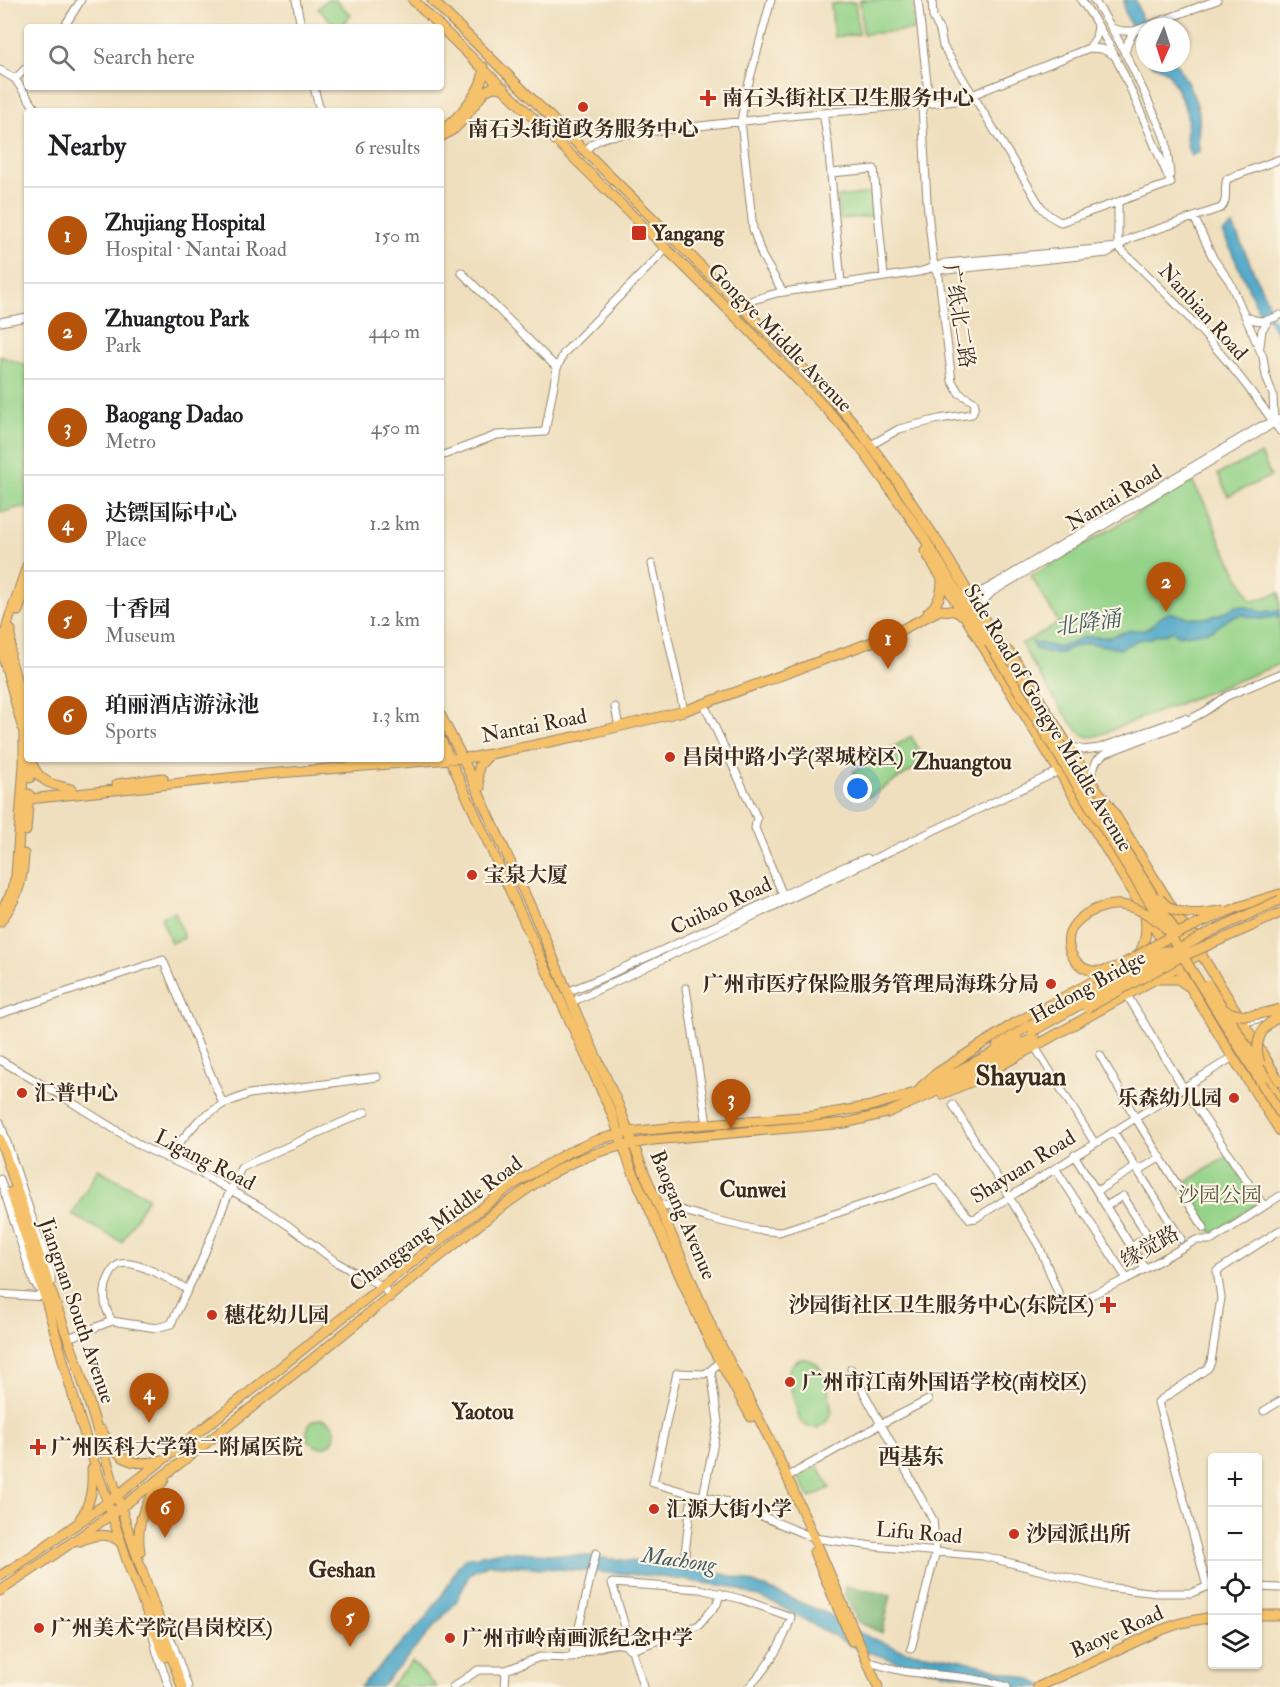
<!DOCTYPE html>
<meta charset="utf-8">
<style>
body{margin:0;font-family:"IM FELL Double Pica","Noto Serif SC",serif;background:#f2f2f2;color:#202124}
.controls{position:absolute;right:18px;bottom:18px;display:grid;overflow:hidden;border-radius:6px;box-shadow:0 2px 4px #0004}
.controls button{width:54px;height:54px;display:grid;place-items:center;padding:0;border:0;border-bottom:2px solid #e0e0e0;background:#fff;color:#202124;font:30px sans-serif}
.compass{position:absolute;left:1136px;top:18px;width:54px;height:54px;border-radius:50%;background:#fff;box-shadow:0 2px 4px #0004;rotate:183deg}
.you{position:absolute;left:858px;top:789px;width:21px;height:21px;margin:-15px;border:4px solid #fff;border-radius:50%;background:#1a73e8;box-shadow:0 0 0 9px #1a73e833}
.badge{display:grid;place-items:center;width:39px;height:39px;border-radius:50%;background:#b45309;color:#fff;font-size:20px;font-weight:700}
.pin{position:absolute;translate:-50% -50px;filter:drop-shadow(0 2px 3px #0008)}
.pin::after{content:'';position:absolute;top:32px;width:21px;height:18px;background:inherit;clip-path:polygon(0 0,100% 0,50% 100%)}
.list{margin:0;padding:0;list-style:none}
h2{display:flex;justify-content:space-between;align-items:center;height:78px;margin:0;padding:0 24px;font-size:26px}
h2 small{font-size:20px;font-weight:400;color:#757577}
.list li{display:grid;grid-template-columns:39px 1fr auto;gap:18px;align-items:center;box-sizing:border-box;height:96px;padding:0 24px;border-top:2px solid #e0e0e0}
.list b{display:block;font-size:22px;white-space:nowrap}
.list p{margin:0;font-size:20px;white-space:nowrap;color:#757577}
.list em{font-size:20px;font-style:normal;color:#757577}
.icon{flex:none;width:33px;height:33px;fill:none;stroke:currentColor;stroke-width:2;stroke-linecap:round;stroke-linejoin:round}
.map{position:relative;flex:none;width:1280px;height:1687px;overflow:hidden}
.search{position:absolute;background:#fff;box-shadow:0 2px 4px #0004;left:24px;top:24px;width:420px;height:66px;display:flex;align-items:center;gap:15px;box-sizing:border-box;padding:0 21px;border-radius:6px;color:#757577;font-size:22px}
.panel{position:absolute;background:#fff;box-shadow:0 2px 4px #0004;left:24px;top:108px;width:420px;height:654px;border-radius:6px}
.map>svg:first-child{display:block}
</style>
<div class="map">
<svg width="1280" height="1687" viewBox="0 0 1280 1687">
<rect width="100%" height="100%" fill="#fcf5e5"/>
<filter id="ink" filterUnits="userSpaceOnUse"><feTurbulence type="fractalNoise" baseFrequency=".0167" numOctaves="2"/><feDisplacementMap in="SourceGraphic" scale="12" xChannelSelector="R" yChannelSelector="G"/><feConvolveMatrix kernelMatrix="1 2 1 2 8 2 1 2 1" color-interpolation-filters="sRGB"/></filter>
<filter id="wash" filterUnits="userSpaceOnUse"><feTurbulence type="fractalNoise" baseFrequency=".008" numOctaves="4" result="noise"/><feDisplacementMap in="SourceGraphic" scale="24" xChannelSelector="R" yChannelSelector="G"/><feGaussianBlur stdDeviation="1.35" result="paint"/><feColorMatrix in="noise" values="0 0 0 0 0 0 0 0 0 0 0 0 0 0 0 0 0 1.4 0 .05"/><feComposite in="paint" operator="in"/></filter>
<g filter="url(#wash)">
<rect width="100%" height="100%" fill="#efdfbe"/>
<path fill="#95d389" stroke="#687e54" stroke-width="1.5" d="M326,0H335L351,15L340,27H338L318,9Z
M860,0H912L915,30L863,34Z
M855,2L859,34L834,37L831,4Z
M873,193L875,216L840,219L837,197Z
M0,356L27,366V509L21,507L0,513Z
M1261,454L1271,476L1228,496L1218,474Z
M1192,481L1209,511L1221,543L1252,601L1280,593V664L1106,732C1099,735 1092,739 1084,735C1070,729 1031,661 1021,644L1059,623L1031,576Z
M911,736L926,761L869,797L853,772Z
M175,912L184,938L171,943L161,917Z
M1227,1156L1258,1203L1213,1234L1182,1185Z
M98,1169L148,1197L122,1242L72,1215Z
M801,1359C827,1357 828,1392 832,1412L826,1422L817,1428L806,1426L800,1421L787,1375C790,1366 792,1363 801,1359Z
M307 1433a14 14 0 1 1 28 0a14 14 0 1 1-28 0Z
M818,1466L830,1488L810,1498L798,1476Z
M412,1662L437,1687H389Z"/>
<path fill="#78b575" stroke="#5a704a" stroke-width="1.5" d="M846,1586L891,1595L882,1633L858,1622L844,1594Z"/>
<path fill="#48a5c7" stroke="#426872" stroke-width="1.5" d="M1124,0H1136L1145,29V60L1124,9Z
M1149,63H1175L1179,68C1186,80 1197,100 1199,113C1201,126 1195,138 1200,151L1191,156C1182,137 1189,135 1187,117C1186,103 1176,89 1170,76L1166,71Z
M1233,225L1270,308L1260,314L1223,233Z
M1236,606H1243L1262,612L1280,610V616L1260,619L1242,615L1237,616L1230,618L1213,630L1187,635L1183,633L1179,636L1172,631L1165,635H1158L1151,638L1138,640L1120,649L1089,643L1070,648L1062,653H1049L1035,649L1032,642L1057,647L1070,644L1083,637H1109L1131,630H1144L1150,627L1161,617L1170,612C1196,622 1212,620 1236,606Z
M502,1551L586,1556L708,1570L749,1581L830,1615L862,1634L904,1651L959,1659L1029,1679L1046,1687H1013L1002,1682L913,1667L854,1647L776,1604L733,1587L655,1576L489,1564L470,1573L456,1602L381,1687H360L425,1619L446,1589L458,1566L466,1558Z"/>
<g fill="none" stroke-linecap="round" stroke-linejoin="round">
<path stroke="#48a5c7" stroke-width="5" d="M1263,307L1280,335"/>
</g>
</g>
<g filter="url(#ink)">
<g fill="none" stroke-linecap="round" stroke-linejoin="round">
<g stroke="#95846e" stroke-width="9">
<path id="minor" d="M296,0L301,27
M771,0L746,93L741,121L753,229L762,256L783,292
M918,0L928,92L927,104
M932,0L933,17L940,31L943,46L1032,192C1039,205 1046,216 1061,222L1171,183
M1081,0C1120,53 1144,123 1171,183
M1094,0C1122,41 1141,86 1162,131L1166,142L1170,175
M64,27L81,0
M1111,28L1122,31H1134L1217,0
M1089,48L1096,38L1098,26
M1125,54L1128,42L1134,31
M0,70L15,79L37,111
M15,79L27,67
M314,87L320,111
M823,113L828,143L841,282
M585,151C599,136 609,136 629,134L789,116L957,101L1089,48L1102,49L1114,55
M831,173L874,169L884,277
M1194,217L1213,258L1230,282L1263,357L1266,376L1273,395L1274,422
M1118,247C1178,302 1234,365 1280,431
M1118,247V202
M934,268L947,270L1107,253L1131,238L1221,208C1229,200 1223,189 1227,179L1280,159
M461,272L557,368
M739,311L753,300L777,293L919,272L946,263L1118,247
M1246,316C1258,324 1268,321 1280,315
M0,322L27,317
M1260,346L1262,330L1269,320
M871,445L899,429L939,419L972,414L975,406L974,402L959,393L952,381L939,277L934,268L927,202L922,105
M441,456L497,435L545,432L557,368L564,353L666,249
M652,564L684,711
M970,594L979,593L997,583L1261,426L1268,424
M981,612L984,600L992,592L1263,430L1280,419
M704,704L757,818L755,828L785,900
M615,707L618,722
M1069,746L1084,750L1099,748L1185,718
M1089,779L1097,760L1106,753L1179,725L1204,712L1227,696L1280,674
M686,988L707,1124
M567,992L599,979L846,866L867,858
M1127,995L1183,1087L1264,1206
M572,1002L1059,771
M0,1014L163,960L223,1104
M1244,1022L1266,1017
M1035,1047L1094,1142
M1100,1055L1135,1117L1204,1228
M0,1060L60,1095L143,1147L198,1172L261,1207L289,1226L336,1262L354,1272L382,1286L391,1297
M953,1105L1039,1246L1064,1307L1127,1279L1196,1240H1212L1280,1196
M0,1122L51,1274V1283
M1113,1131L1181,1239
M1074,1155L1145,1269
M166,1158L198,1121L223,1104L249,1094L377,1077
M1055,1168L1127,1279
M1138,1171L1161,1157
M0,1179L34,1283L42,1292
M1097,1191L1136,1167
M657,1203L708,1218L757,1230L779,1232L886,1197L936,1178L970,1219L976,1218L1233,1057
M1106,1206L1123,1196L1148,1236L1131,1247
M0,1294L45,1297
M112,1321L156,1328L171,1324L201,1262L226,1200L241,1168L253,1162L365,1112
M68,1338L112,1321C105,1309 103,1299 106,1285C108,1279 112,1269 118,1265C132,1257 175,1282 188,1290
M851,1369L933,1520L936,1551L911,1649
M1264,1411L1280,1401
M787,1477L881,1424L928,1400
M692,1494L653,1483L677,1373L704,1374L711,1370
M703,1497L718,1422L711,1370L720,1361
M684,1562L692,1494L728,1502L814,1538L873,1546L983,1556L1106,1587L1157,1593H1191L1212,1585
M1207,1587L1158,1402L1208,1368L1211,1362L1221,1298L1217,1271L1280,1230
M1258,1587L1280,1588
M164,1625L172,1642L188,1687
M153,1635L157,1653L169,1687
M574,1649L627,1633
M632,1650L699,1625L717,1604L720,1593
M572,1658C584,1653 611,1640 624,1645C627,1646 629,1649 632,1650
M868,1662C881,1665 895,1670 909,1672C941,1676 976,1676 1007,1687
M453,1687L478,1670H506L540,1657L572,1658L596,1553
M505,1687L506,1670
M643,1687L612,1583L700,1589L741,1599L791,1617C784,1642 767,1668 749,1687"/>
</g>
<g stroke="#95846e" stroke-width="11">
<path id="major" d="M413,0L743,324L831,414L860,447L883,479L921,533L989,643
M432,0L697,262L810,375L853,422L893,475L940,545L1040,712
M441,130C456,122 487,85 483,67
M441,137L454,129L462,121L485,91L493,87L504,88
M925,551L1227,1048L1280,1131
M18,611L27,586
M928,612C939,604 942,593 942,580
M11,630L10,657L27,718
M1008,651L1015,660L1089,779L1109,805L1280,1082
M441,716L463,759L540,927L578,1017L618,1104L644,1172L712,1328L775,1450L817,1544L878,1687
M441,740L585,1054L612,1114L631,1168L712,1347L751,1417
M31,762C40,783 51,784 71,789
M30,778L31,759
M117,784L163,778
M480,788L478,776L479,766L489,755
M23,795L29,799L266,774L475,757L584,735L684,711L891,635L940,610L954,611L965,616
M26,831L29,794
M1241,906L1280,894
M0,912L10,896L16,876L24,764V733L4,660L3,645L8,622L27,566
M0,922C17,899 23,883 24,854
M1243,930L1280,913
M1167,944L1188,934L1203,938L1202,953
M1137,957C1146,945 1147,930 1145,916
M1159,979H1178L1188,986
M997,1046L1030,1025
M1265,1076L1280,1100
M921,1087L937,1073L1015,1023L1114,970
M942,1094L971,1082L1202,953
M0,1139L52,1294L78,1366L126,1524L182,1687
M11,1192L45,1297L80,1420L131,1572L165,1657
M101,1430C118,1457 128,1469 162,1460
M80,1519C91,1503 93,1488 92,1469
M80,1541C93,1535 108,1531 120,1542
M140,1552C135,1522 145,1502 164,1480
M814,1552L852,1641
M0,1576L30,1557L118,1495L242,1398L382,1286L509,1187L567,1153L597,1140L628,1132L707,1124L814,1116L871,1106L915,1093L1018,1040
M0,1591C114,1517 219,1434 325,1349C381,1303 438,1258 495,1212C523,1192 553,1169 586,1157C607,1148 630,1144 653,1140L846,1123L887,1113L931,1094L1035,1037
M1258,1615H1280
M1038,1687L1161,1630L1181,1623L1212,1617"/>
</g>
<use href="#minor" stroke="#fff" stroke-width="7"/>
<use href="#major" stroke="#f5c16b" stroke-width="9"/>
<g stroke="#95846e" stroke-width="11" stroke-linecap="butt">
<path id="major-bridge" d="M989,643L1280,1113
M1040,712L1177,934
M1159,898C1176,919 1201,914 1224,910
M1162,925C1151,915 1136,907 1121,905C1094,903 1055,926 1073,957C1079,967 1089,972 1100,971C1121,970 1147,948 1166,939C1190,926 1216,917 1241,906
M1208,984L1265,1076
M1087,1008L1177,959L1243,930
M1225,1010C1244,1020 1261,1014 1280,1009
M1030,1025L1153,954L1164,951H1173
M1033,1031L1208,933L1280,900
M1260,1063C1253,1044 1261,1024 1280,1017"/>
</g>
<use href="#major-bridge" stroke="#f5c16b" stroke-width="9"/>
</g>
</g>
<g fill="#c8321e" stroke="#fcf5e5" stroke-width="2">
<path d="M705 89h6v6h6v6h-6v6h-6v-6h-6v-6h6z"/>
<circle cx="583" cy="107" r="6"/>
<rect x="631" y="225" width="16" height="16" rx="3"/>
<circle cx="670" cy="757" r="6"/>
<circle cx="472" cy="875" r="6"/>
<circle cx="1051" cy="984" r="6"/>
<circle cx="22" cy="1093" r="6"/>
<circle cx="1234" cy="1098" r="6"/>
<path d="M1105 1296h6v6h6v6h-6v6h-6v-6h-6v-6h6z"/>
<circle cx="212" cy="1315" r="6"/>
<circle cx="790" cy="1382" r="6"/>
<path d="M35 1438h6v6h6v6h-6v6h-6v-6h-6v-6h6z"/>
<circle cx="654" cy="1509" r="6"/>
<circle cx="1014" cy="1534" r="6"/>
<circle cx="39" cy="1628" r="6"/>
<circle cx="450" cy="1638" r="6"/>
</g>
<g text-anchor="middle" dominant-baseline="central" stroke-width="4.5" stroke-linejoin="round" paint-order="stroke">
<g font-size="21" font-weight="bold" fill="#3b2a1e" stroke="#fcf5e5" text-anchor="start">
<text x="722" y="98">南石头街社区卫生服务中心</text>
<text x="583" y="129" text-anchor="middle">南石头街道政务服务中心</text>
<text x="652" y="233">Yangang</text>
<text x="682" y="757">昌岗中路小学(翠城校区)</text>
<text x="484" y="875">宝泉大厦</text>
<text x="1039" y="984" text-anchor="end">广州市医疗保险服务管理局海珠分局</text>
<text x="34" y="1093">汇普中心</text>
<text x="1222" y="1098" text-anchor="end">乐森幼儿园</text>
<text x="1094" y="1305" text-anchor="end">沙园街社区卫生服务中心(东院区)</text>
<text x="224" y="1315">穗花幼儿园</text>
<text x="802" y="1382">广州市江南外国语学校(南校区)</text>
<text x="51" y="1447">广州医科大学第二附属医院</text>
<text x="666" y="1509">汇源大街小学</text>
<text x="1026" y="1534">沙园派出所</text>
<text x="51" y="1628">广州美术学院(昌岗校区)</text>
<text x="462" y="1638">广州市岭南画派纪念中学</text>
</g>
<g font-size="21" fill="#3b2a1e" stroke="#fcf5e5">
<text transform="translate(1203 312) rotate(48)">Nanbian Road</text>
<text transform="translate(959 316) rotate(81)">广纸北二路</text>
<text transform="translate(780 338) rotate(46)">Gongye Middle Avenue</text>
<text transform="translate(1114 498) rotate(-31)">Nantai Road</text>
<text transform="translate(1048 718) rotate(59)">Side Road of Gongye Middle Avenue</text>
<text transform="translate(534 726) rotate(-11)">Nantai Road</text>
<text transform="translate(721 906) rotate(-25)">Cuibao Road</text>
<text transform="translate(1088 987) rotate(-29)">Hedong Bridge</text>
<text transform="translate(205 1160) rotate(27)">Ligang Road</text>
<text transform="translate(1023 1167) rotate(-32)">Shayuan Road</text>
<text transform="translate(683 1215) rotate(67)">Baogang Avenue</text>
<text transform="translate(436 1224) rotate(-37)">Changgang Middle Road</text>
<text transform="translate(1150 1247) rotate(-29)">缘觉路</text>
<text transform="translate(77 1311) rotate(71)">Jiangnan South Avenue</text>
<text transform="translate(919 1533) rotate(5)">Lifu Road</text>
<text transform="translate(1117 1632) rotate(-24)">Baoye Road</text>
</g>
<g font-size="21" fill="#525439" stroke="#fcf5e5">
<text x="1220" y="1195">沙园公园</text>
</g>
<g font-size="22" font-style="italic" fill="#405b62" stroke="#fcf5e5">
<text transform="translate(1088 623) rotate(-8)">北降涌</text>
<text transform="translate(679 1560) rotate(8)">Machong</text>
</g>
<g font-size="22" font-weight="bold" fill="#3b2a1e" stroke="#fcf5e5">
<text x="962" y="762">Zhuangtou</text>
<text x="753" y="1190">Cunwei</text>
<text x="483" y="1412">Yaotou</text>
<text x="911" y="1457">西基东</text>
<text x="342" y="1570">Geshan</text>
</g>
<g font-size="27" font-weight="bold" fill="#3b2a1e" stroke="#fcf5e5">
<text x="1021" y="1076">Shayuan</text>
</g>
</g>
</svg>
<div class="controls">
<button>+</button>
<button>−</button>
<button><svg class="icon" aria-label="locate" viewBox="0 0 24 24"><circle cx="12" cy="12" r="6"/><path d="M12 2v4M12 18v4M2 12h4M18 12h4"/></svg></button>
<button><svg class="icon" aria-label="layers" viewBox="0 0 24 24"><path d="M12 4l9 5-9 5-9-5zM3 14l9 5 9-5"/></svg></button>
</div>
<svg class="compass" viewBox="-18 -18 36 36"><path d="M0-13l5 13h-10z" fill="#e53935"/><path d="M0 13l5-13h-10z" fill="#757577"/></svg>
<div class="you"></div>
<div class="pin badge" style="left:888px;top:669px">1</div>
<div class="pin badge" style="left:1166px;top:612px">2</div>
<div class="pin badge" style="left:731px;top:1129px">3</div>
<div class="pin badge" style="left:149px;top:1423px">4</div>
<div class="pin badge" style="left:350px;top:1647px">5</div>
<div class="pin badge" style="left:165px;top:1538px">6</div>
<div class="search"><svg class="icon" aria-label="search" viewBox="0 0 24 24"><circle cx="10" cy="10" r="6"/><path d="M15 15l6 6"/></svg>Search here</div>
<section class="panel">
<h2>Nearby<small>6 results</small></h2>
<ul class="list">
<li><span class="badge">1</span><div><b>Zhujiang Hospital</b><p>Hospital · Nantai Road</p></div><em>150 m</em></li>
<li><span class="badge">2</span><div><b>Zhuangtou Park</b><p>Park</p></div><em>440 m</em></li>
<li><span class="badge">3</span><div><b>Baogang Dadao</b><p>Metro</p></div><em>450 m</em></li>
<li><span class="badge">4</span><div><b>达镖国际中心</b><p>Place</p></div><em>1.2 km</em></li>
<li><span class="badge">5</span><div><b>十香园</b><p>Museum</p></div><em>1.2 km</em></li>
<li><span class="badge">6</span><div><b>珀丽酒店游泳池</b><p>Sports</p></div><em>1.3 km</em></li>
</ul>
</section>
</div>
